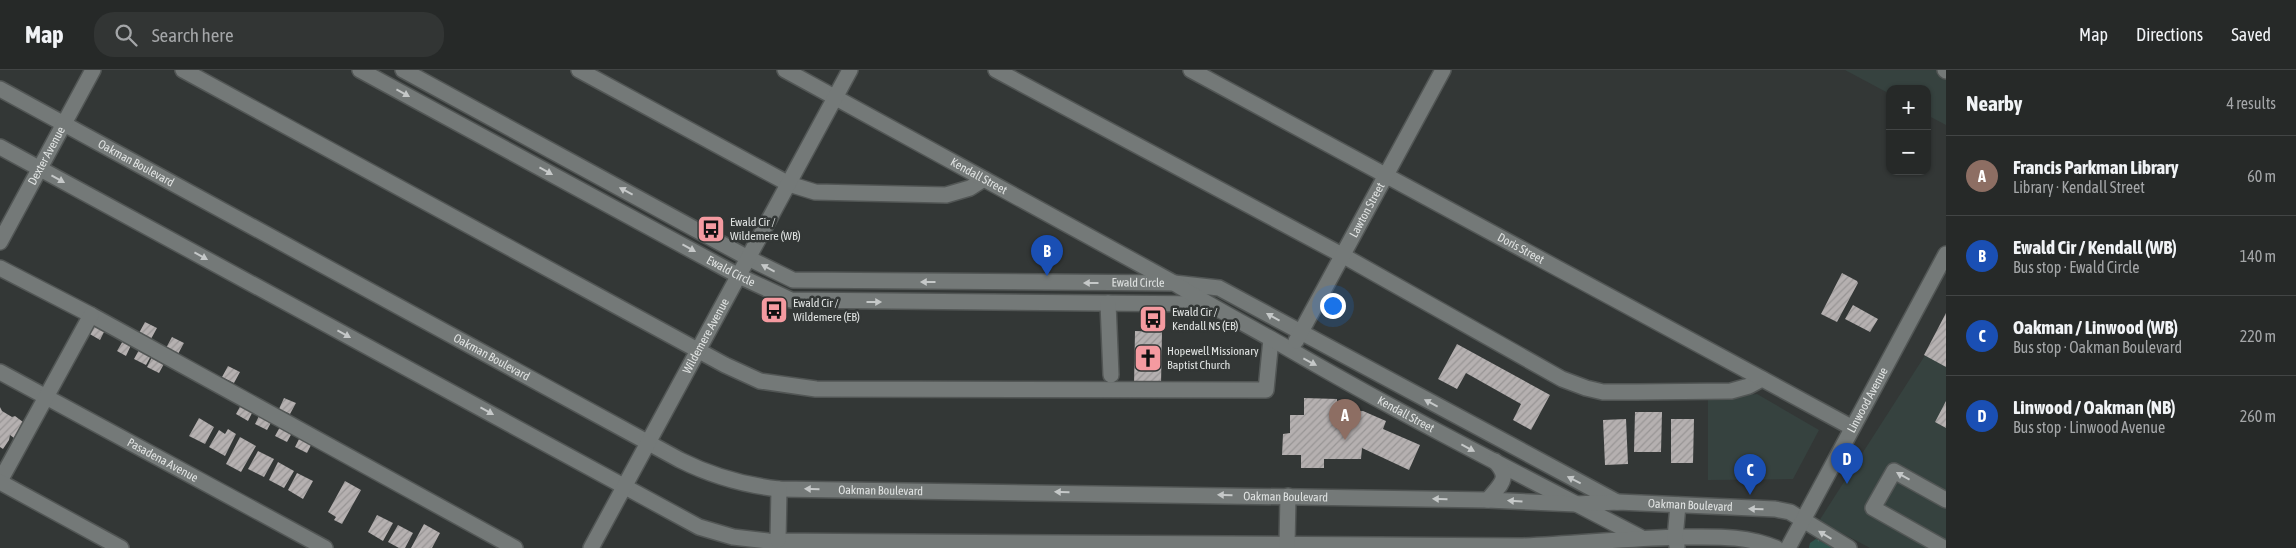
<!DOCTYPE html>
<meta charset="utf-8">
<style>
body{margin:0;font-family:"Asap Condensed",sans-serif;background:#323534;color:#f1f3f6}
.controls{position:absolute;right:15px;top:15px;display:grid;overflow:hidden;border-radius:10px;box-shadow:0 1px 4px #0004}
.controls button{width:45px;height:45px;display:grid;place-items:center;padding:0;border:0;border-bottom:1px solid #424545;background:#262928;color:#f1f3f6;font:25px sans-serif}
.you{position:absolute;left:1332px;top:235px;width:18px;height:18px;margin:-12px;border:4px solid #fff;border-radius:50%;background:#1a73e8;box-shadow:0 0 0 8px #1a73e833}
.badge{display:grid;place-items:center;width:32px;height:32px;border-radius:50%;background:#95b2f1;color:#fff;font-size:16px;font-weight:700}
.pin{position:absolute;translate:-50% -41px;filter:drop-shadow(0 1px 2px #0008)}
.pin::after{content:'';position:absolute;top:26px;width:18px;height:15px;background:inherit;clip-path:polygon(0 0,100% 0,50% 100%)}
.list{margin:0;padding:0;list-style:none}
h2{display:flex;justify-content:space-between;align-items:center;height:65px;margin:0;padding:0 20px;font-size:21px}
h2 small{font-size:16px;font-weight:400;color:#a4a6a8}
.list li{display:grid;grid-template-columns:32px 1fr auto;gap:15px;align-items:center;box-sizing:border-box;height:80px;padding:0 20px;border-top:1px solid #424545}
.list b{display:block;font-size:19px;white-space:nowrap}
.list p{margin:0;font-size:16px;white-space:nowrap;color:#a4a6a8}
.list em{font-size:16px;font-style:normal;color:#a4a6a8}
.icon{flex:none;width:28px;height:28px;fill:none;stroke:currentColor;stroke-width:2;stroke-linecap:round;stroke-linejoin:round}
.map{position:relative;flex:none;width:1946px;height:478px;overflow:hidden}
header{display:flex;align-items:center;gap:30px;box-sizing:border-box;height:70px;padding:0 25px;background:#262928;border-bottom:1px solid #424545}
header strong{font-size:24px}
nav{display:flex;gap:28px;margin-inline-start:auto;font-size:18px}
.search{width:350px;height:45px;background:#323534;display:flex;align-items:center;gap:12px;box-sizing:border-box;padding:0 18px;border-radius:20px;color:#a4a6a8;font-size:19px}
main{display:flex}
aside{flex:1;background:#262928}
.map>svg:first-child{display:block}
</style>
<header>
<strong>Map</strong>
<div class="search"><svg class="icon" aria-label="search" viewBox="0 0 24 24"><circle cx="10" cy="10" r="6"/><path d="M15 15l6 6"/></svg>Search here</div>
<nav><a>Map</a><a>Directions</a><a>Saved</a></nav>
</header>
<main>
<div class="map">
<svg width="1946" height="478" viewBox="0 0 1946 478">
<defs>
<pattern id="grass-tufts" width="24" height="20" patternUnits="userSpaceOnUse" patternTransform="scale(1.25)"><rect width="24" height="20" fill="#2f564e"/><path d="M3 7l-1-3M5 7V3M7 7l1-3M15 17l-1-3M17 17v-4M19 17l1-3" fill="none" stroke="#4d6e67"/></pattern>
<pattern id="building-hatch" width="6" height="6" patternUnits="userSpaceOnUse" patternTransform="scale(1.25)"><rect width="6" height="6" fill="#b5b0b0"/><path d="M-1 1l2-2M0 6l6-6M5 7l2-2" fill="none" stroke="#989595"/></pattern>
</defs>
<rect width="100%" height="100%" fill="#333736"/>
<path fill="#36423f" d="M1845,0H1946V55L1927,45V19H1890V24Z
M1946,248V478H1870L1819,451L1924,287Z
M1757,324L1819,360L1793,409L1708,410V329Z"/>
<path fill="url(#grass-tufts)" d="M1816,469L1834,478H1809L1810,473Z"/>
<path fill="url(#building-hatch)" d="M1842,203L1857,211L1858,213L1837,252L1821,244Z
M1853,235L1878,249L1870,262L1845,249Z
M1946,243V297L1924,285Z
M94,252L106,258L100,270L88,263Z
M145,252L157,258L151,269L139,263Z
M1135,261L1162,262L1161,315H1134Z
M172,267L184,273L178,284L166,278Z
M124,269L132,273L126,286L117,281Z
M1457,274L1550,325L1531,360L1513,350L1521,334L1466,303L1457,319L1438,309Z
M140,278L152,284L146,295L134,289Z
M153,285L165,292L159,303L147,297Z
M228,296L240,302L234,313L222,307Z
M284,328L296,333L290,344L279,339Z
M1304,328L1337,329V340L1363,341L1386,351L1383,359L1420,375L1409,400L1362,378L1361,389H1324V398H1301V385H1282L1283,364L1290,363V345H1304Z
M1946,331V358L1935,352Z
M242,333L254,339L248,351L236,344Z
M0,337L2,341L12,347L15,346L23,352L14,368L10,365L9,370L3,379L0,377Z
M261,342L273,349L267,360L255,354Z
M1635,342H1662L1661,382H1634Z
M199,348L214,357L205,374L189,366Z
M1626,349L1628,394L1605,395L1603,350Z
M1671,349H1694L1693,393H1671Z
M281,355L293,361L287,372L275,366Z
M228,359L236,364L225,386L209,377L219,360L225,364Z
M301,365L313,371L307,383L295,377Z
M240,367L256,376L241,402L226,394Z
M258,381L274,389L264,407L248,399Z
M278,392L294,401L284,418L269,410Z
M297,403L313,411L303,429L288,420Z
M345,411L361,420L342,454L334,450L336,447L328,442Z
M377,445L393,453L383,471L368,462Z
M424,454L440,463L432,478H411Z
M398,455L413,463L405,478H399L388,472Z"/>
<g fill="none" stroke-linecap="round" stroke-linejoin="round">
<g stroke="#525655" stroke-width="18">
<g id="minor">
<path d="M183,0L725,295L760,311L816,319L1266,320L1271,269"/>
<path id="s1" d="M360,0L739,206L791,230L1207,234"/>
<path id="s2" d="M403,0L748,188L793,210L1174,213L1219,218L1617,432"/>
<path d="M579,0L789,114L815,122L946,125L970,118L984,109"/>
<path id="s3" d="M785,0L1174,213C1212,237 1251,257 1289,279C1404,346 1523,406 1640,467"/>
<path d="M996,0L1342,185L1562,309L1586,318L1603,322H1636L1731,321L1749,316L1762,309"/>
<path id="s4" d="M1191,0L1851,357"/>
<path d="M1945,0L1946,1"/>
<path id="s5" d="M0,19L680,390C712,406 743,415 779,419L1488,430L1576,434L1618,432L1775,439L1790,442L1849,478"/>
<path d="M0,77L699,457L733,467L768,471L1523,476C1576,474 1629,468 1683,467C1715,467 1745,465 1776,478"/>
<path id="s6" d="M0,172L93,0"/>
<path d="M0,198L91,245L515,478"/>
<path d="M1108,233L1111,305"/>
<path id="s7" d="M1296,271L1443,0"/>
<path id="s8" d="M0,302L325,478"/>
<path d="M0,411L91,245"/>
<path d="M0,412L121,478"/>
<path d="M1488,430C1501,413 1511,409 1495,391"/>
<path d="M778,470L779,419"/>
<path d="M1287,475L1288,426"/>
<path d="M1677,476L1675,468L1678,435"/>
<path id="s9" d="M591,478L850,0"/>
<path id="s10" d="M1788,478L1946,184"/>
<path d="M1944,478L1873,438L1894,401L1946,430"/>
</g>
</g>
<use href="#minor" stroke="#747978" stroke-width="15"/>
</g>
<defs><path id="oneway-solid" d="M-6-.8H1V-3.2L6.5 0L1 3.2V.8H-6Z" transform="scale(1.25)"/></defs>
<g fill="#c5c8c8">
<use href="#oneway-solid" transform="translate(403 23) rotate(29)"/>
<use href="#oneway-solid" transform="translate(546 101) rotate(29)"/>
<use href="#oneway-solid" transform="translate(58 109) rotate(29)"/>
<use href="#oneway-solid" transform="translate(626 121) rotate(-152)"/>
<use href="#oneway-solid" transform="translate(689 178) rotate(29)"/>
<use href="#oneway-solid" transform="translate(201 186) rotate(29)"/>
<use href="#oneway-solid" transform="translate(768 198) rotate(-152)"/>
<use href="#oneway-solid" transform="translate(928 212) rotate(-180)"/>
<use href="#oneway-solid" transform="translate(1091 213) rotate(-180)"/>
<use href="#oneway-solid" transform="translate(874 232)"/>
<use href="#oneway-solid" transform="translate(1273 247) rotate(-151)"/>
<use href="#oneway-solid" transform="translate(344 264) rotate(29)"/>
<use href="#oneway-solid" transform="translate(1310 292) rotate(28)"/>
<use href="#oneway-solid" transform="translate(1431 333) rotate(-152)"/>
<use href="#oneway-solid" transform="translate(487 341) rotate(29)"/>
<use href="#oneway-solid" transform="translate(1468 378) rotate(28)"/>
<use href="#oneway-solid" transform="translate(1903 406) rotate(-151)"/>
<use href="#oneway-solid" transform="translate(1574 410) rotate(-153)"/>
<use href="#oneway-solid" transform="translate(812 419) rotate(-179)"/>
<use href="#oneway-solid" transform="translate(1062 422) rotate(-179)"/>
<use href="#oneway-solid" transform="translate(1225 425) rotate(-179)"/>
<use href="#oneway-solid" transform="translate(1440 429) rotate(-179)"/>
<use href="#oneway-solid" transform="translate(1515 431) rotate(-177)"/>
<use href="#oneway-solid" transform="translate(1756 439) rotate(-178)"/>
<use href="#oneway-solid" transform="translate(1825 465) rotate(-149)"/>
</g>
<defs>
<g id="bus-square" transform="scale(1.4375)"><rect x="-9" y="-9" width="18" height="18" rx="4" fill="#f49aa0" stroke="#333736"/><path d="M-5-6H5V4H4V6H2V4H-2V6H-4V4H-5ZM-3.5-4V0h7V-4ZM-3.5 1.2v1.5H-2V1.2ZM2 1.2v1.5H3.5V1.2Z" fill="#111"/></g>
<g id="church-square" transform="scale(1.4375)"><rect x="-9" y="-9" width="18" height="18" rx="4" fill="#f49aa0" stroke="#333736"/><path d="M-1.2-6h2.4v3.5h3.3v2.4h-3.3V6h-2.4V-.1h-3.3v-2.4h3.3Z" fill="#111"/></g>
</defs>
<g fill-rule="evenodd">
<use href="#bus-square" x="711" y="159"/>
<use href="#bus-square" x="774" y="240"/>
<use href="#bus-square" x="1153" y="249"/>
<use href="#church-square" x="1148" y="288"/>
</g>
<g text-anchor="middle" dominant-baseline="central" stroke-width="5" stroke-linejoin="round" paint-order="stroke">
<g font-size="12" fill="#e0e3e2" stroke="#333736">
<text stroke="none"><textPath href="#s6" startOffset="98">Dexter Avenue</textPath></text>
<text stroke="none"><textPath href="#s5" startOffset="155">Oakman Boulevard</textPath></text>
<text stroke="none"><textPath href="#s3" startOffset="221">Kendall Street</textPath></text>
<text stroke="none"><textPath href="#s7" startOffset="149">Lawton Street</textPath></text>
<text stroke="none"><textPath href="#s4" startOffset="375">Doris Street</textPath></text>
<text stroke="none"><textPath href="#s1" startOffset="422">Ewald Circle</textPath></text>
<text stroke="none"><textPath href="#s2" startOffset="788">Ewald Circle</textPath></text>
<text stroke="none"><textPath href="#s9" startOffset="241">Wildemere Avenue</textPath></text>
<text stroke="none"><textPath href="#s5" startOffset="560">Oakman Boulevard</textPath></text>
<text stroke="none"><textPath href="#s10" startOffset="168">Linwood Avenue</textPath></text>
<text stroke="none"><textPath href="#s3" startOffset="710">Kendall Street</textPath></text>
<text stroke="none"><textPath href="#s8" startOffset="185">Pasadena Avenue</textPath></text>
<text stroke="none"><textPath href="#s5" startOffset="980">Oakman Boulevard</textPath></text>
<text stroke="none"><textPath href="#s5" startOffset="1385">Oakman Boulevard</textPath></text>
<text stroke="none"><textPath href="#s5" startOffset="1790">Oakman Boulevard</textPath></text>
</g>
<g font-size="12" fill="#e0e3e2" stroke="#333736" text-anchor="start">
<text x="730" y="152">Ewald Cir /<tspan x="730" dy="14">Wildemere (WB)</tspan></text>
<text x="793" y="233">Ewald Cir /<tspan x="793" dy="14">Wildemere (EB)</tspan></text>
<text x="1172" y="242">Ewald Cir /<tspan x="1172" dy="14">Kendall NS (EB)</tspan></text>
<text x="1167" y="281">Hopewell Missionary<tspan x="1167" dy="14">Baptist Church</tspan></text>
</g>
</g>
</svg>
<div class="controls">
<button>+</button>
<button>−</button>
</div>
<div class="you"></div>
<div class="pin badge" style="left:1345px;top:370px;background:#8d6e63">A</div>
<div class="pin badge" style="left:1047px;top:206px;background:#1a4fb4">B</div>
<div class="pin badge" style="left:1750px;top:425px;background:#1a4fb4">C</div>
<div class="pin badge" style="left:1847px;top:414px;background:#1a4fb4">D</div>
</div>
<aside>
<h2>Nearby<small>4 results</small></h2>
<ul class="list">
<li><span class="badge" style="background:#8d6e63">A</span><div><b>Francis Parkman Library</b><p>Library · Kendall Street</p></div><em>60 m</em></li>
<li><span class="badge" style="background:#1a4fb4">B</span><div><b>Ewald Cir / Kendall (WB)</b><p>Bus stop · Ewald Circle</p></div><em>140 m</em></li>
<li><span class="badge" style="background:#1a4fb4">C</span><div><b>Oakman / Linwood (WB)</b><p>Bus stop · Oakman Boulevard</p></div><em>220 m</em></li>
<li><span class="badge" style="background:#1a4fb4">D</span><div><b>Linwood / Oakman (NB)</b><p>Bus stop · Linwood Avenue</p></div><em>260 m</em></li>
</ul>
</aside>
</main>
